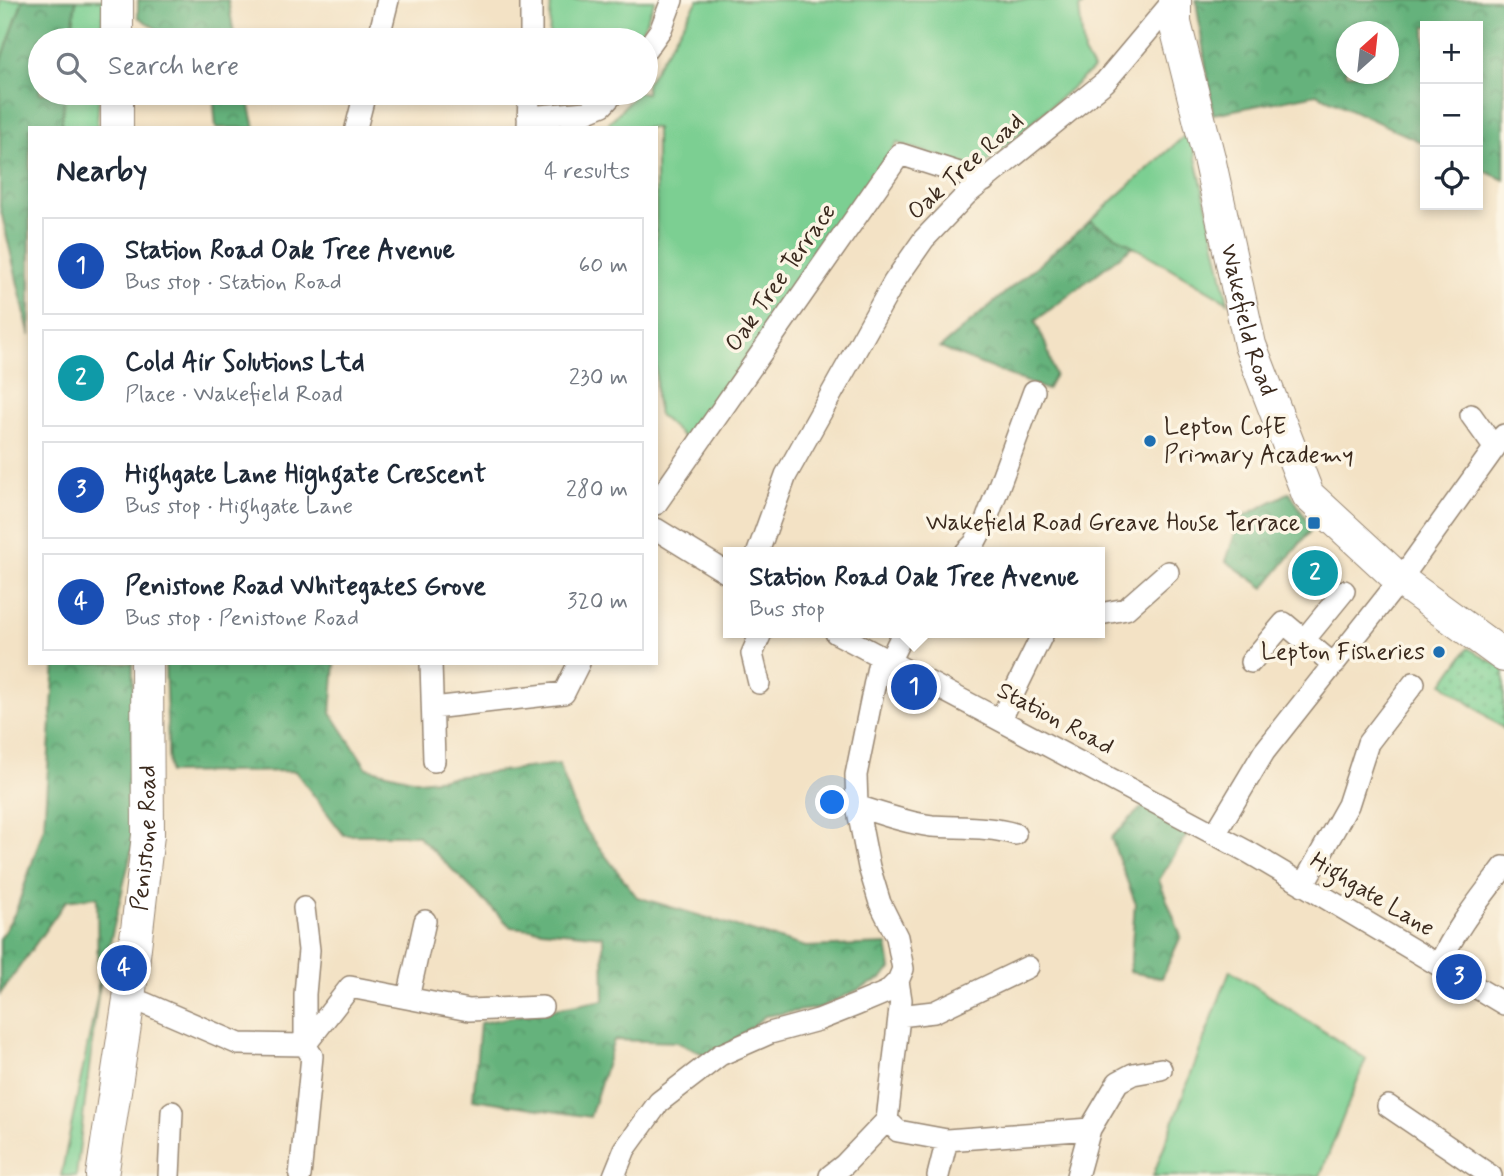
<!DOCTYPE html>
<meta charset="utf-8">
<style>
body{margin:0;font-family:Mynerve,sans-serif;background:#f6f6f7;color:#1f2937}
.controls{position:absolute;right:21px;top:21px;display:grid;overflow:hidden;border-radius:0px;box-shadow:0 4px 10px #0003}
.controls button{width:63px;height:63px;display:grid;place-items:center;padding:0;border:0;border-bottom:2px solid #e0e1e3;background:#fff;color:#1f2937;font:35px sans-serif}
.compass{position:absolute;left:1336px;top:21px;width:63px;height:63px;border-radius:50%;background:#fff;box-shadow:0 4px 10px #0003;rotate:27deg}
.you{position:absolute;left:833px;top:803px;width:24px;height:24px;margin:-18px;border:5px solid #fff;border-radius:50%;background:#1a73e8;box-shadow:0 0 0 10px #1a73e833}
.badge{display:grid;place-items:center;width:46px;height:46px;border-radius:50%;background:#1a73e8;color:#fff;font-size:23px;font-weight:700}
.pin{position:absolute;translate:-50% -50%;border:4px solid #fff;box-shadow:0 2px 7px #0006}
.popup{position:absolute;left:723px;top:547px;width:382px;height:91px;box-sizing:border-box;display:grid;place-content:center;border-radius:0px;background:#fff;filter:drop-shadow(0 2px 5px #0005);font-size:23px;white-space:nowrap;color:#747a83}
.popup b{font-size:26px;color:#1f2937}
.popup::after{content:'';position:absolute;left:50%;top:100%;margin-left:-14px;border:14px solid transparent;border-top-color:#fff}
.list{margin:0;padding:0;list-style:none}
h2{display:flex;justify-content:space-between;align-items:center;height:91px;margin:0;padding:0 28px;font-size:30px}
h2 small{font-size:23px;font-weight:400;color:#747a83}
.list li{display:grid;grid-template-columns:46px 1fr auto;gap:21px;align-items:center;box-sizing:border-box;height:98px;margin:0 14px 14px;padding:0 14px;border:2px solid #e0e1e3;border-radius:0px}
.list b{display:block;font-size:26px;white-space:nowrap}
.list p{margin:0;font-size:23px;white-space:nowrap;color:#747a83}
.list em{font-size:23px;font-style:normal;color:#747a83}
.icon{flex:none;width:38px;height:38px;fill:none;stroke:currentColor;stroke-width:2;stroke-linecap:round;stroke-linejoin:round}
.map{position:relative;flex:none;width:1504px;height:1176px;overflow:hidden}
.search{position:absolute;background:#fff;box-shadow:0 4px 10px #0003;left:28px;top:28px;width:630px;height:77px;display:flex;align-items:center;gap:18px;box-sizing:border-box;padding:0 24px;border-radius:38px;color:#747a83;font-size:26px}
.panel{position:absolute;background:#fff;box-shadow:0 4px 10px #0003;left:28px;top:126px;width:630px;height:539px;border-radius:0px}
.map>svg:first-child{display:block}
</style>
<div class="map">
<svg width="1504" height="1176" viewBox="0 0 1504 1176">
<defs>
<pattern id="forest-crowns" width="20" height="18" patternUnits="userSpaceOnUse" patternTransform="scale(1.75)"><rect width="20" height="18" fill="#65b27c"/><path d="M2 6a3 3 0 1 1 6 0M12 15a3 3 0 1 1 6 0" fill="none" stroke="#549165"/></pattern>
<pattern id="garden-dots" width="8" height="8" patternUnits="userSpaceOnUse" patternTransform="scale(1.75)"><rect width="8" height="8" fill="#7ccf92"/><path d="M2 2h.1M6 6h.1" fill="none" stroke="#67a877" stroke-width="1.8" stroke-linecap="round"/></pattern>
</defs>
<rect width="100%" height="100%" fill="#fcf5e5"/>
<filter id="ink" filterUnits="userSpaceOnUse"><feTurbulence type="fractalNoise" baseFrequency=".0143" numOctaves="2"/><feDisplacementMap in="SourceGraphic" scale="14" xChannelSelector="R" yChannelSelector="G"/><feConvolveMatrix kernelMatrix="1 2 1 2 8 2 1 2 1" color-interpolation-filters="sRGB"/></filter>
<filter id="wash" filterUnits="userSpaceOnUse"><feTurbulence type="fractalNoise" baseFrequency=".00686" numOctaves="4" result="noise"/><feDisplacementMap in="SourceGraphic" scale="28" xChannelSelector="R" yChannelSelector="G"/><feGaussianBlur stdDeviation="1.57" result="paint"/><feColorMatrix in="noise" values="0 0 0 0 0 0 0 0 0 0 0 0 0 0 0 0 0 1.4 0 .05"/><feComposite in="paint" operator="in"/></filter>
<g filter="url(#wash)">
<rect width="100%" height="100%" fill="#f3e2c5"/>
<path fill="#7ccf92" stroke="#5c7c58" stroke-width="2" d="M0,0H23L0,65Z
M76,0H103L101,40H71Z
M551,0H655L638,40H549Z
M698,0H1090L1079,8L1084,53L1093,69L979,169L897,143L689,442L659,415L656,399V128H577L607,125L637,93H646V84Z
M65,93H99L97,128H61Z
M1190,131L1228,302L1090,221Z
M1230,970L1366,1059L1320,1176H1153Z
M98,994L76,1176H61Z"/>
<path fill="url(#forest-crowns)" stroke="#506e4d" stroke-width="2" fill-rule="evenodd" d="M23,0H76L71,40H40V93H65L61,128H30V336L0,207V65Z
M138,0H228L235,40H174L138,17Z
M1196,0H1504V180L1478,168V26H1425V144L1317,94L1213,114ZM1346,32H1388V74H1346Z
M213,93H247L255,128H216Z
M1090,221L1133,246L1035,321L1046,345L1055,375L1047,390L940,348Z
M1290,492L1312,529L1264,588L1226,561L1240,518Z
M55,663H133L132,849L98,994L97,897L66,901L0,994V939L16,911L44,827Z
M165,663H335L331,713L367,768L420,781L559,764L580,822L637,897L806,947L887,944L891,969L881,979L819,1008L765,1016L712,1058L677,1042L614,1040L590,1117L473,1099L480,1023L604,1000L603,936L511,927L417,835H344L295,771L169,773Z
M1144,805L1190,830L1159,880L1181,936L1162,978L1130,972L1135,902L1111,838Z"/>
<path fill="url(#garden-dots)" stroke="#5c7c58" stroke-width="2" d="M1468,648L1504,669V729L1443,684Z"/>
</g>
<g filter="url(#ink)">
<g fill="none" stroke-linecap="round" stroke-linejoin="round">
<g stroke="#978672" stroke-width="24">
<path id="minor" d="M531,0V40
M378,40L388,0
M646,50L661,29L672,0
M528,117L586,112L603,105L614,93
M356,128L365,93
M528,128L529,93
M1471,415L1494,447
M656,504L900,154L984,181
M656,529L729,574
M758,552L786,475L894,282L924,239L967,194L1105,82L1174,0
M966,552L974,544L986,521L1034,391
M1100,614L1126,609L1168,572
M836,633L1250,853L1504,1004
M1304,640L1344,591
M889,662L903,633
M1251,662L1284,623L1334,665
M431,663L434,761
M759,683L752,654L761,633
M433,708L564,693L579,663
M1001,719L1043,633
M857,806C882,814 907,823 932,826C960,828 988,826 1015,834
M1215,834L1264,752L1400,580L1504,435
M1303,885L1348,805L1368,743L1414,683
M304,908L309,950L305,994V1045
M1439,965C1455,929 1480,899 1504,867
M408,998L425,921
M129,999L144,1003L239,1044L305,1045L312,1056L300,1176
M899,1016L934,1012L1028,967
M305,1045L350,987L469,1010L542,1007
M1388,1106L1491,1176
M887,1120L898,1131L947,1140L1090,1129L1118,1082L1133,1074L1161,1069
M169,1176L172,1112
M614,1176L625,1149L659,1102L720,1055L770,1033L818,1020L856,1005L887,992L898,981L903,969L897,937L880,903L869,867L857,806L856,775L880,657
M830,1176L844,1165L887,1120L901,1000L898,981
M938,1176L947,1140
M1077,1176L1090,1129"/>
</g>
<g stroke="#978672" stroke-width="34">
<g id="highway">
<path id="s1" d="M1175,0V23L1209,158L1250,345L1308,495L1400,580L1504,656"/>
<path d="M117,40V0"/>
<path d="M117,128V93"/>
<path id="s2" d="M102,1176L129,999L148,835L147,663"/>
</g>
</g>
<use href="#minor" stroke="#fff" stroke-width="21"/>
<use href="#highway" stroke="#fff" stroke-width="32"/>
</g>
</g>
<g fill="#1f6fb2" stroke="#fcf5e5" stroke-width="2.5">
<circle cx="1150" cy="441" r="7"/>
<rect x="1307" y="516" width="14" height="14" rx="3.5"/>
<circle cx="1439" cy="652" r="7"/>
</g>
<g text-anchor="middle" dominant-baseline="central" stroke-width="7" stroke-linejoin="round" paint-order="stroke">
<g font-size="24" fill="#3b2a1e" stroke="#fcf5e5">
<text transform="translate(966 167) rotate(-42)">Oak Tree Road</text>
<text transform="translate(781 278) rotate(-55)">Oak Tree Terrace</text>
<text stroke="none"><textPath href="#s1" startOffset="329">Wakefield Road</textPath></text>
<text transform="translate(1055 719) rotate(28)">Station Road</text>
<text stroke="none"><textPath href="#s2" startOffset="341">Penistone Road</textPath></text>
<text transform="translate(1372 895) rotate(31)">Highgate Lane</text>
</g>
<g font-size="24" fill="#3b2a1e" stroke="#fcf5e5" text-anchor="end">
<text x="1164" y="427" text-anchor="start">Lepton CofE<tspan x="1164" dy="28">Primary Academy</tspan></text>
<text x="1300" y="523">Wakefield Road Greave House Terrace</text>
<text x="1425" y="652">Lepton Fisheries</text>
</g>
</g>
</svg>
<div class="controls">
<button>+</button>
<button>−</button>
<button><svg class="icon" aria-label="locate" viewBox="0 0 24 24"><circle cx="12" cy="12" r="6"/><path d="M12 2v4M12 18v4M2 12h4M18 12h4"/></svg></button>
</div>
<svg class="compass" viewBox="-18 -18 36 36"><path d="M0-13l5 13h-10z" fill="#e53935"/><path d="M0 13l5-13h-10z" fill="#747a83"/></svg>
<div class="you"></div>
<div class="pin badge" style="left:914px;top:687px;background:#1a4fb4">1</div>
<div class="popup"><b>Station Road Oak Tree Avenue</b>Bus stop</div>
<div class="pin badge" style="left:1315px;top:573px;background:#0f9aa8">2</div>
<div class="pin badge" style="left:1459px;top:977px;background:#1a4fb4">3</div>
<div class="pin badge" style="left:124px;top:968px;background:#1a4fb4">4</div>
<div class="search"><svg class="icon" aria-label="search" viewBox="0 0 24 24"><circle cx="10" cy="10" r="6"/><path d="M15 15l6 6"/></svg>Search here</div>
<section class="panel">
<h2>Nearby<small>4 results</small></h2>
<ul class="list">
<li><span class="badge" style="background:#1a4fb4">1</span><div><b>Station Road Oak Tree Avenue</b><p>Bus stop · Station Road</p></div><em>60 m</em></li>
<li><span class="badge" style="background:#0f9aa8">2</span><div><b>Cold Air Solutions Ltd</b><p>Place · Wakefield Road</p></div><em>230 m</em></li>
<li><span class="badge" style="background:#1a4fb4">3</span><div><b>Highgate Lane Highgate Crescent</b><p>Bus stop · Highgate Lane</p></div><em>280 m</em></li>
<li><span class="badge" style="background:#1a4fb4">4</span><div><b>Penistone Road Whitegates Grove</b><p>Bus stop · Penistone Road</p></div><em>320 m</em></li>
</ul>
</section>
</div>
